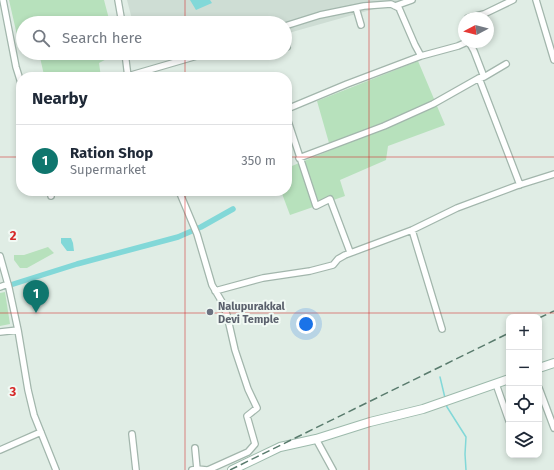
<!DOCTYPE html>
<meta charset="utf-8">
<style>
body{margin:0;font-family:"Fira Sans",sans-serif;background:#f6f6f7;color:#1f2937}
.controls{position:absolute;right:12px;bottom:12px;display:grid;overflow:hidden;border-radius:8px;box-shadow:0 2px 6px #0003}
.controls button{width:36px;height:36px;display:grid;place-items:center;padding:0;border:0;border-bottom:1px solid #e0e1e3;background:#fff;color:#1f2937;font:20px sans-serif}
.compass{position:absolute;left:458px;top:12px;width:36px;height:36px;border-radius:50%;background:#fff;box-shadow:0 2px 6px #0003;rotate:263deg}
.you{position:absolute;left:306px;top:324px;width:14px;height:14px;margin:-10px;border:3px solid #fff;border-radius:50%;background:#1a73e8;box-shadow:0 0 0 6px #1a73e833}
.badge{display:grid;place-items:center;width:26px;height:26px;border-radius:50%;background:#0f766e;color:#fff;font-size:13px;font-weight:700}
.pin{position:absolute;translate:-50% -33px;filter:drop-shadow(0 1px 2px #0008)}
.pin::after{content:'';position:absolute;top:21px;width:14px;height:12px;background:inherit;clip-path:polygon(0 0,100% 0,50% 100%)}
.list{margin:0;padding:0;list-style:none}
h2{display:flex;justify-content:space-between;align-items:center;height:52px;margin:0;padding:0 16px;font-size:17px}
h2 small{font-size:13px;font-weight:400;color:#747a83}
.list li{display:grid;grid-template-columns:26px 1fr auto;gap:12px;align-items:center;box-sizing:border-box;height:72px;padding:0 16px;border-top:1px solid #e0e1e3}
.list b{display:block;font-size:15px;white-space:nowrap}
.list p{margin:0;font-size:13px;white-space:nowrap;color:#747a83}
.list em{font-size:13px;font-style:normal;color:#747a83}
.icon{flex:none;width:22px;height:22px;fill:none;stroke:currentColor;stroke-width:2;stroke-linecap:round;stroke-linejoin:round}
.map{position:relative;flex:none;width:554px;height:470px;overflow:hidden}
.search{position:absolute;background:#fff;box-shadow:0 2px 6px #0003;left:16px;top:16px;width:276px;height:44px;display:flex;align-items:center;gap:10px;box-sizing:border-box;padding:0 14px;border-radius:22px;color:#747a83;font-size:15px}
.panel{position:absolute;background:#fff;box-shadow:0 2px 6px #0003;left:16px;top:72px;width:276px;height:124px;border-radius:16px}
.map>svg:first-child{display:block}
</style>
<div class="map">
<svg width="554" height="470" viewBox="0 0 554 470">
<rect width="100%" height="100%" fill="#e0ede5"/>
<path fill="#ceddd4" d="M127,0H406L285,34V23H133Z"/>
<path fill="#b7e1bc" d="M9,0H104L109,19L96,23H23V43L19,44Z
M39,53H118L99,63L101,77H40L44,75Z
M418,61L445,125L388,146L386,160L340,180L345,196L290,215L281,191H287V168L331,150L317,101Z
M48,247L54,253L27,268H20L14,260V255H24Z
M5,292L10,324L0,326V293Z"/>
<path fill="#82d8d8" d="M190,0H210L212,3L196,10Z
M61,238H71L73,243L74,251H67L61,243Z"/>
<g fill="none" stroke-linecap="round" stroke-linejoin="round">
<path stroke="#82d8d8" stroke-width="1.5" d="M440,377L445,398
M446,404L447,407L466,437L465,454L466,470"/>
<path stroke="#82d8d8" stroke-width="5.5" d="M4,287L77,264L178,237L201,227L233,209"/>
<g stroke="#a2b6ac" stroke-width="8">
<path id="minor" d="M3,0L16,67L21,83
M118,0L122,23
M536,0L554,60
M395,6L412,0
M356,8L361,25
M468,18L484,14L513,0
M285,26L320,15L364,6L391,4L399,8L415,45L421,56L458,46L467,42
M285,40L287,47
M469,42L474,51L484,77L479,78L520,185
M125,53L128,77
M128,76L207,53
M484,77L506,64
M287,109L347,84L421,56
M287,118L316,206L330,199L350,252
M299,158L384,126L433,104L479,78
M50,191L51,196
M179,191L197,234L212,285L222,302L227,315L235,350L248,389L257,408L247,416L255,444L248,452L208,470
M180,193L193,191
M412,230L442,329
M0,256L9,288L18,330L28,390L34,415L56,470
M0,287L8,284
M215,291L263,278L310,271L333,265L338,259L345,255L412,230L457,208L516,186L554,174
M0,332L18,330
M496,384L509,421
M539,388L554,428
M132,434L136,470
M316,439L333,470
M195,448L197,469
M0,450L41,432
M192,470L197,469L207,470"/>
</g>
<g stroke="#9dbaac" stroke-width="10">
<path id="secondary" d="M539,368L554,363
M232,470L280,447L316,439L370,422L423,409L509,379"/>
</g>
<use href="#minor" stroke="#fff" stroke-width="5.5"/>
<use href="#secondary" stroke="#fff" stroke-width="8"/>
<path stroke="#597b6d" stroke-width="1.5" stroke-dasharray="8 4" stroke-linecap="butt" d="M539,318L554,311
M230,470L509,333"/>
</g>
<path fill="none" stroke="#d62828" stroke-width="1" stroke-opacity="0.55" d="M185,0V23M369,0V470M185,53V77M0,157H21M287,157H554M185,191V470M0,313H554"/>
<circle fill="#6b7280" stroke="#f1f9f4" stroke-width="1.5" cx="210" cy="312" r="4"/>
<g text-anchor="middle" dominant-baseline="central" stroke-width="4" stroke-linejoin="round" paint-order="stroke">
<g font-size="11" font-weight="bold" fill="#5b616d" stroke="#f1f9f4" text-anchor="start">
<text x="218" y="306">Nalupurakkal<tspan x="218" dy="13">Devi Temple</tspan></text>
</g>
</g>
<g font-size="13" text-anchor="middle" font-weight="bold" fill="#d62828" stroke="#f1f9f4" stroke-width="4" stroke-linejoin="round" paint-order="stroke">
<text x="13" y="240">2</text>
<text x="13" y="396">3</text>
</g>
</svg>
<div class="controls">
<button>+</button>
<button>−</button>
<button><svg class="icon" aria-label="locate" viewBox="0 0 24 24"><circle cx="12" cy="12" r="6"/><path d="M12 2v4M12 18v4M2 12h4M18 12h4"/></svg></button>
<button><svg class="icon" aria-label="layers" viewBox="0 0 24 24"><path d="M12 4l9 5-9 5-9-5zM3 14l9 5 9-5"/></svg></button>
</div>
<svg class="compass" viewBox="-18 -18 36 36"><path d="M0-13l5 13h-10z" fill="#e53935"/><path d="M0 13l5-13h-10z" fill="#747a83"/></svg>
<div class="you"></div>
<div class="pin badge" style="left:36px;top:313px">1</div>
<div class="search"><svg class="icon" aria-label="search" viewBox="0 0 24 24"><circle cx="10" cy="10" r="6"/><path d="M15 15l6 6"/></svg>Search here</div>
<section class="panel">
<h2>Nearby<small></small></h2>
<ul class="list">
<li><span class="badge">1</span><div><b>Ration Shop</b><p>Supermarket</p></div><em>350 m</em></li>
</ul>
</section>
</div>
